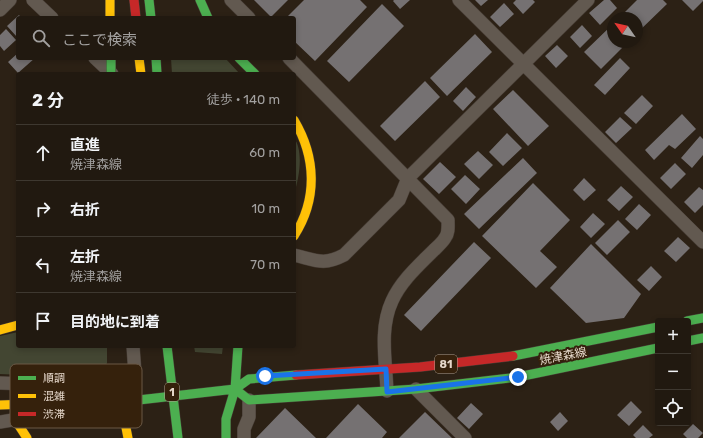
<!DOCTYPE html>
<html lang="ja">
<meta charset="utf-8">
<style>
body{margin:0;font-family:Rubik,"Noto Sans JP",sans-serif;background:#2d261e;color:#f1f3f6}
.controls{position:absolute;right:12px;bottom:12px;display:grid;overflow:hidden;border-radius:4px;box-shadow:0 2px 6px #0003}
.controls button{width:36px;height:36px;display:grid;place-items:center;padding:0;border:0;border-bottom:1px solid #3e3830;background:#211910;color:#f1f3f6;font:20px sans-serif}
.compass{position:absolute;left:607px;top:12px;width:36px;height:36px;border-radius:50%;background:#211910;box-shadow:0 2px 6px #0003;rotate:304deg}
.stop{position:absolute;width:12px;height:12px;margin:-9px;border:3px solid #1a73e8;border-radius:50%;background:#fff}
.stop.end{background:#1a73e8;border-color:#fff;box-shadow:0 1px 4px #0008}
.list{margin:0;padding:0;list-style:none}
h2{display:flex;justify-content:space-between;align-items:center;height:52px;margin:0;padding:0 16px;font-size:17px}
h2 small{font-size:13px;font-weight:400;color:#a2a09f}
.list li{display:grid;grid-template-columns:26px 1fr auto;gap:12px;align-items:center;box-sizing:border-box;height:56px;padding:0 16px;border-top:1px solid #3e3830}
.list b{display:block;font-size:15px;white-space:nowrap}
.list p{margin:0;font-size:13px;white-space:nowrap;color:#a2a09f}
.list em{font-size:13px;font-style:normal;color:#a2a09f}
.icon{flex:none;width:22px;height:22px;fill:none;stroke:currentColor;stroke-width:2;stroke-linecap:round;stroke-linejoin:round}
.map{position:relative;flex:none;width:703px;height:438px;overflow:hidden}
.search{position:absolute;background:#211910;box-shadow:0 2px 6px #0003;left:16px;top:16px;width:280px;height:44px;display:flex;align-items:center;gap:10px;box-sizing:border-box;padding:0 14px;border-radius:4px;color:#a2a09f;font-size:15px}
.panel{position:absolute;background:#211910;box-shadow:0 2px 6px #0003;left:16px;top:72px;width:280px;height:276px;border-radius:4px}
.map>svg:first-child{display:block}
</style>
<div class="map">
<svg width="703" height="438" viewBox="0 0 703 438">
<rect width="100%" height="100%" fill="#2c2115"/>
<path fill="#434632" d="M171,58H225L240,74H172Z
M294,138C304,151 299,179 294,194Z
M18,332V346H107V363L100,375L68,383H44L24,375L0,374V336Z
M194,346H223L222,354L195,352Z"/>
<path fill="#757172" d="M254,0H288L271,17Z
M304,0H360L367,7L315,61L294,41V18H286Z
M410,0L400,9L393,1L394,0Z
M475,0H488L481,6Z
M516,0H533L535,2L523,14L513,3Z
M604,0H610L617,8L600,25L589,13Z
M637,0H663L667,4L637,33V18H619Z
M682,0H703V1L693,11Z
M504,3L514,14L500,27L490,17Z
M382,4L404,26L349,82L327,61Z
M19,15L21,18H18L17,37L7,26Z
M613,24V42H628L601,69L584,52Z
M582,25L592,36L580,48L570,37Z
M6,29L16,40L4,51L0,46V35Z
M475,34L492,52L447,96L430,78Z
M557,45L568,56L556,68L545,56Z
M18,53V58H35L18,73L8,62Z
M620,58L630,68L605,95L594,85Z
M425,81L440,97L395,141L380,126Z
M466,87L476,97L463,111L453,101Z
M513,90L549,126L528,146L493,109Z
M642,95L653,106L636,124L624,113Z
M682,114L696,129L675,149L669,145L654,160L645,150Z
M620,117L632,128L616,143L605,132Z
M507,133L522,148L503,166L489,152Z
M700,136L703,139V155L692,168L681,158Z
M478,151L493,165L479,179L464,164Z
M523,158L537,173L479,229L464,214Z
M440,162L456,177L439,194L423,179Z
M675,163L686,174L671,189L660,178Z
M465,175L480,189L466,204L451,189Z
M584,178L596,190L584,201L573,190Z
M533,183L570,220L540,251L557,267L536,288L482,236Z
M621,186L633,197L619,211L607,200Z
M699,187L703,190V205L695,213L684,202Z
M639,204L651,215L637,230L625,219Z
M593,213L605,224L591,238L580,227Z
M618,220L630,232L607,255L595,243Z
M678,237L690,248L676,262L664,251Z
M474,242L491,258L421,331L404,315Z
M591,244L641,294L624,318L586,323L550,288Z
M651,266L662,277L649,291L637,280Z
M631,401L642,412L629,426L617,415Z
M471,403L483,414L469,429L457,418Z
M358,404L387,432L382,438H326Z
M285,408L316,438H256Z
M425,412L452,438H399Z
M560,412L568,421L558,431L550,422Z
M693,424L703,433L698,438H687L683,434Z
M643,425L653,435L649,438H636L633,435Z"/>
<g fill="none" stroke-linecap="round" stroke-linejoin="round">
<g stroke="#463c34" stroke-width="14">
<path id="street" d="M33,0L52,18
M231,0L249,18
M459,0L703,242
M0,10L10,0
M95,58L112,74
M289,58L448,220C448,226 449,233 445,238C442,243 437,247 433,251C418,266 401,281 392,301C379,329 386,362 387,391
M294,255C316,260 323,266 344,255L399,200L408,178L588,0
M0,383L28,384L57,403L36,416L0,422
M416,389L465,438
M121,402L135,374L133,346
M244,438V429L249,417V400"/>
</g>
<g stroke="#463c34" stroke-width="10">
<path id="fast" d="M149,0L151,18
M200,0L208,18
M156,58L157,74
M239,58L255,74
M687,321L703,318
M688,341L703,338
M513,356L658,327
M235,389L249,400L416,389L518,377L658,348
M57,403L121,402L235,389L249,379L296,375
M226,438V419L235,389L238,346"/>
</g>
<g stroke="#463c34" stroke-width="10">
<path id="slow" d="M110,0V18
M139,58L141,74
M294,120C316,157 318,199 294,236
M0,330L18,325
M121,402L128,438
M0,405L57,403
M16,421L27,438"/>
</g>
<g stroke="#463c34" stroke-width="10">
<path id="jam" d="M134,0L136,18
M296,375L420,367L513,356"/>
</g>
<use href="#street" stroke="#625950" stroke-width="13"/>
<use href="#fast" stroke="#4caf50" stroke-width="9"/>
<use href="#slow" stroke="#ffc107" stroke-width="9"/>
<use href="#jam" stroke="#c62828" stroke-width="9"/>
<g stroke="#463c34" stroke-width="10" stroke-linecap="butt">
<path id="fast-bridge" d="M111,58V74
M167,346L178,438"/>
</g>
<use href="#fast-bridge" stroke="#4caf50" stroke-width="9"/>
</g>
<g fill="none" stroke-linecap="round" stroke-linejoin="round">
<path stroke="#1a73e8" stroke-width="5" d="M265,376L386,369L387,392L518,377"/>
</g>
<g text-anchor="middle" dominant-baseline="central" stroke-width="4" stroke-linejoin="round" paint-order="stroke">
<g fill="#35210c" stroke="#b0a091" stroke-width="1">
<rect x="435" y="355" width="22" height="18" rx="3"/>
<rect x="165" y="383" width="14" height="18" rx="3"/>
</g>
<g font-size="11" font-weight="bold" fill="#e5d7ca">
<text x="446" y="364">81</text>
<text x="172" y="392">1</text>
</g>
<g font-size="12" fill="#e5d7ca" stroke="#35210c">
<text transform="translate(563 356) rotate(-11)">焼津森線</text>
</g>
</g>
<rect x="10" y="364" width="132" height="64" rx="6" fill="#35210c" stroke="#6a5845" stroke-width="1"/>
<rect x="18" y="376" width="18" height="4" fill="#4caf50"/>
<rect x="18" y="394" width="18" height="4" fill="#ffc107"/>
<rect x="18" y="412" width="18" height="4" fill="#c62828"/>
<g font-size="11" fill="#e5d7ca">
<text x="43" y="382">順調</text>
<text x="43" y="400">混雑</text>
<text x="43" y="418">渋滞</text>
</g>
</svg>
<div class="controls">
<button>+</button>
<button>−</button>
<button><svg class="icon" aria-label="locate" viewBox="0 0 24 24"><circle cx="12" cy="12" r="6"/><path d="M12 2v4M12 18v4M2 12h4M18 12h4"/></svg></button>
</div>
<svg class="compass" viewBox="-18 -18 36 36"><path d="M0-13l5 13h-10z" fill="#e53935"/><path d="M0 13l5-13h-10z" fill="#a2a09f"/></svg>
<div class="stop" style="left:265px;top:376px"></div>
<div class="stop end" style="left:518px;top:377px"></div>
<div class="search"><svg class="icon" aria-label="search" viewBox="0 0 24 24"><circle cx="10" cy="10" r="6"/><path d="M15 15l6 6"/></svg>ここで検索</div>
<section class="panel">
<h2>2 分<small>徒歩 · 140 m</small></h2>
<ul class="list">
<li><svg class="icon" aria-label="ahead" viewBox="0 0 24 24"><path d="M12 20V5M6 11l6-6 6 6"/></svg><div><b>直進</b><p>焼津森線</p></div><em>60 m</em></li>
<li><svg class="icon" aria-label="right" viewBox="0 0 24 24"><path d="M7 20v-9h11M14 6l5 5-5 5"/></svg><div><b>右折</b></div><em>10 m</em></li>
<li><svg class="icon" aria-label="left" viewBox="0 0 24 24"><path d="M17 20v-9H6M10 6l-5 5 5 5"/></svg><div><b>左折</b><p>焼津森線</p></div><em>70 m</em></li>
<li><svg class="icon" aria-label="arrive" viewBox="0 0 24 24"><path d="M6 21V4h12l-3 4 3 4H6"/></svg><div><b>目的地に到着</b></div></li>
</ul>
</section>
</div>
